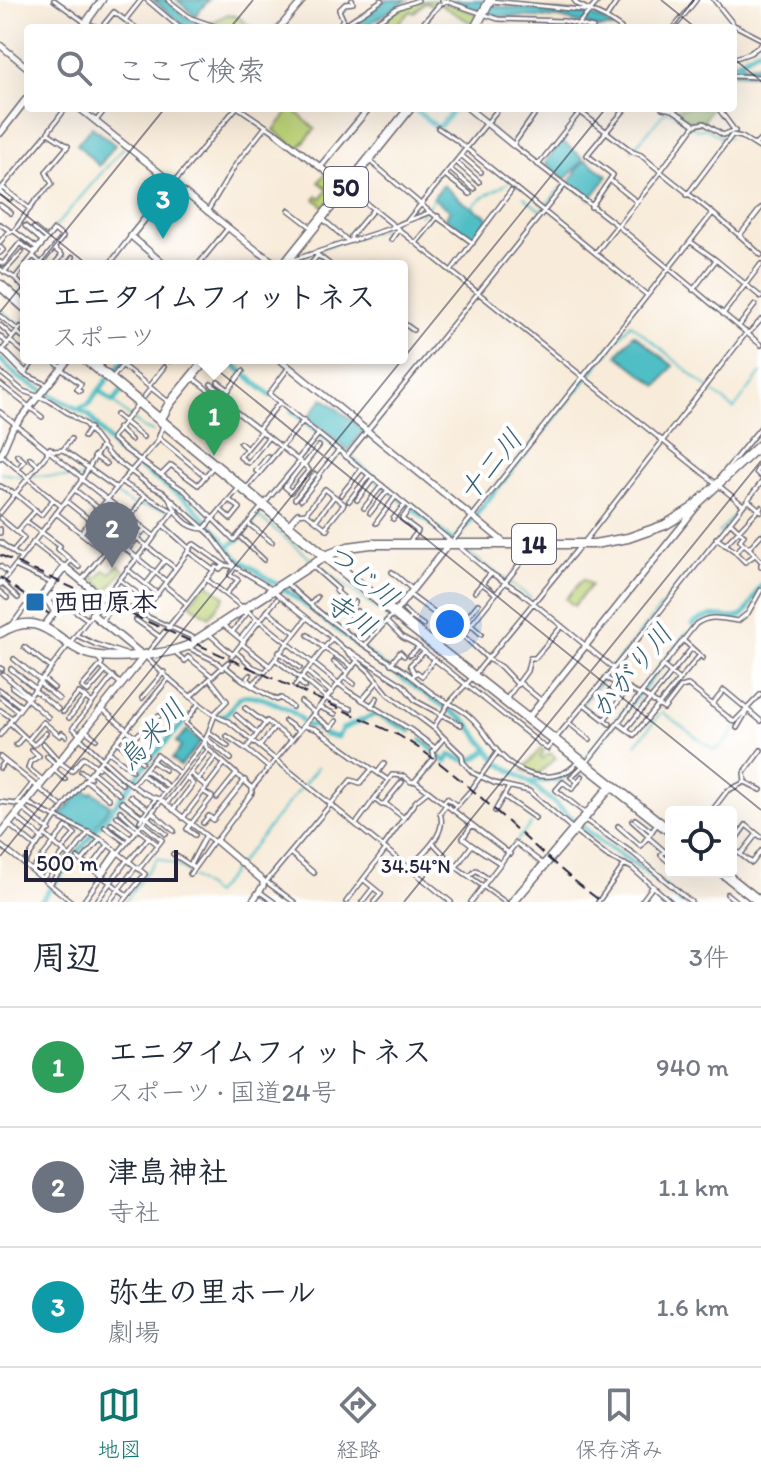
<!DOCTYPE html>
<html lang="ja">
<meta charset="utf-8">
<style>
body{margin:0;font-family:Itim,"Klee One",sans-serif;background:#f2f2f3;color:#1f2937}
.controls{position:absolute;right:24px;bottom:24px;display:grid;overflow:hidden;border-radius:8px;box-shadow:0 8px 32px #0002}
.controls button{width:72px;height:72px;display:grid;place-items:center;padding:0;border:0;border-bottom:2px solid #e0e1e3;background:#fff;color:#1f2937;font:40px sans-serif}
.scale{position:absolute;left:24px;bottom:20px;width:154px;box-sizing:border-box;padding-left:8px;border:4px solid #22223b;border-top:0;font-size:22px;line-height:28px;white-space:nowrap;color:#22223b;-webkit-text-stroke:6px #fff;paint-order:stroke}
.you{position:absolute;left:450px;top:624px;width:28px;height:28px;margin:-20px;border:6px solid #fff;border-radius:50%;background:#1a73e8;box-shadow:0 0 0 12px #1a73e833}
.badge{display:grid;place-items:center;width:52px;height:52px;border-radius:50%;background:#0f766e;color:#fff;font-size:26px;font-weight:700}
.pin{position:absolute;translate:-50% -66px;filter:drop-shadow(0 2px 4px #0008)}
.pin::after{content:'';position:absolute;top:42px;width:28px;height:24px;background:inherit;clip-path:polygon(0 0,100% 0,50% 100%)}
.popup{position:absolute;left:20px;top:260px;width:388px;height:104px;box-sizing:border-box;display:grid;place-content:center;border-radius:8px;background:#fff;filter:drop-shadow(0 2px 6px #0005);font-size:26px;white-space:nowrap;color:#747a83}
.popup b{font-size:30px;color:#1f2937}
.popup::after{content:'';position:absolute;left:50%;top:100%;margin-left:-16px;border:16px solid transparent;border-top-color:#fff}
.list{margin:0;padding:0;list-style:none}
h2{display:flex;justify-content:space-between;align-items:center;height:104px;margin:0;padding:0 32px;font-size:34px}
h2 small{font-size:26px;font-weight:400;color:#747a83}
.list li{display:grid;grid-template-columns:52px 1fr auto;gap:24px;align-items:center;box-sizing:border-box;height:120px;padding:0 32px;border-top:2px solid #e0e1e3}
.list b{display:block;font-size:30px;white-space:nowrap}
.list p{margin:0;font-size:26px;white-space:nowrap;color:#747a83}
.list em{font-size:26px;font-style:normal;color:#747a83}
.icon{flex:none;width:44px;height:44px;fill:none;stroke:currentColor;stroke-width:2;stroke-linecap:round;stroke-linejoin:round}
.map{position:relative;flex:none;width:761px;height:902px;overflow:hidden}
.search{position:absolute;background:#fff;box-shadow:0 8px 32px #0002;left:24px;right:24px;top:24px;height:88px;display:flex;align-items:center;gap:20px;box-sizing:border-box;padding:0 28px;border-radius:8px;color:#747a83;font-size:30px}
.sheet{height:464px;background:#fff}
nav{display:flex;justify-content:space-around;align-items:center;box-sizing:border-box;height:112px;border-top:2px solid #e0e1e3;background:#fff;font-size:22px;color:#747a83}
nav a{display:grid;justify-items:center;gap:4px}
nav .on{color:#0f766e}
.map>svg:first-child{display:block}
</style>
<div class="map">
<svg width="761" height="902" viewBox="0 0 761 902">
<rect width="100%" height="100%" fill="#fff"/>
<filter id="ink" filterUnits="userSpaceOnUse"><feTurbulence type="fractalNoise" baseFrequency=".0125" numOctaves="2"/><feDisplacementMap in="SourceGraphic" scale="16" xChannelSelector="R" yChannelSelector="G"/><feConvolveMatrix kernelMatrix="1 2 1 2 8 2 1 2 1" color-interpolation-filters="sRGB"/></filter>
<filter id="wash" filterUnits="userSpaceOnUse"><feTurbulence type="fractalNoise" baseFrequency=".006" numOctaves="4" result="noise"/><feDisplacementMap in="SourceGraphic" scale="32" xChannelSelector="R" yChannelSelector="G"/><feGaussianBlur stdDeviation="1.8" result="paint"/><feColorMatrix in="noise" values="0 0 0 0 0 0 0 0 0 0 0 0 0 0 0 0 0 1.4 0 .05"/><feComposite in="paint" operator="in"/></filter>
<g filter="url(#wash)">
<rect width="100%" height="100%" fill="#f8ebd9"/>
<path fill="#bbd277" stroke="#6e7a59" stroke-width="2" d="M433,0L439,3L436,7L425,2L414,13L411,11L393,28H384L379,22C396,10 412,0 433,0Z
M446,3L480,15L475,25L442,6Z
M228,14L238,17L252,28H226L209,24Z
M293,109L315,129L298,149L274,130L289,111Z
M325,174L344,189L327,209L315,199L317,196L321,198L328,189L319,182Z
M118,565L124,570L107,591L93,578L100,576L104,570L111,573Z
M583,579L591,585L574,606L566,599Z
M206,582L225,597L209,617L190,604Z
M541,748L544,751L540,757L542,759L550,753L556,758L537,775L523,770Z"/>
<path fill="#94b468" stroke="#5b6b52" stroke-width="2" d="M670,108H711L703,122L695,124Z"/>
<path fill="#50bec5" stroke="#397080" stroke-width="2" d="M153,0H165L187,17L215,28H187Z
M177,0H209L195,16Z
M387,0H407L363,28H346Z
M451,0H479L502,7L582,13L599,18L614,28H597L560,18L495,16Z
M741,58L744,65L761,64V74L733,73V61Z
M92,127L115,145L99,166L77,144Z
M562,141L582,157L583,162L586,160L608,176L590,199L569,183L582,162L565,179L545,163Z
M443,185L463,202L487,216L488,219L473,238L445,218L450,210L433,198Z
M634,334L673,366L658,386L617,355Z
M323,398L364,430L348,450L308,418Z
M187,730L201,742L180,766L172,759L181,747L176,742Z
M83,789L90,794L93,792L110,805L92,832L60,816Z"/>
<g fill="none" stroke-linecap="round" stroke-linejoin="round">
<path stroke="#50bec5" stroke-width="2" d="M485,124L495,133
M632,150L665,112H671L697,130L706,128L720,137H729
M524,197L541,211L562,186
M473,206C483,194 495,192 507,183
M420,215L434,199
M54,228L123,148
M296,256L389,227
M0,309L20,325L26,317
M610,348L631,324L734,409L761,373
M113,402L143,428L153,432
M0,473L27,477
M32,475L89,479L133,505L168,510
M257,515L313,561
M719,533L739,509
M470,554L531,598
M318,565L385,615L388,621
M613,666L686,576
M582,705L611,669
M636,744L662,712L714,750C728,745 734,729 741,718
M517,840L531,824
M125,902L157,858L180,867L214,894L318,767"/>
<path stroke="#50bec5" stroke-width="5" d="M737,62L761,48
M413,108L437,127L440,126L455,108
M226,358L271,396
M0,359L19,378L89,415L117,452L190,503L220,535L236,557L291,594L382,665L466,721L499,763L529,782L601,842L647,873L682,902
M110,376L126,359
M100,391L113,402L121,392
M79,408L88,405L107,380
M292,411L454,542L610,348
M227,548L243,536L257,515
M693,625C710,607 732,624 743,615C751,608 754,595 761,586
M219,717C230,716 232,703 241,697C252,690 290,709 299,717C302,720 304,724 307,726L313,725L325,735L338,737L342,729L376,714L411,731
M422,740L446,762L450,755C469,763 471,763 488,750
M530,782L559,780L574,773L687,634
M40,902L152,757L189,717"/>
</g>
</g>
<g filter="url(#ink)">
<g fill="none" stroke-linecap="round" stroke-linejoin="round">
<g stroke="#6d6872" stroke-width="6">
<path id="minor" d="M54,0L86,23L101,28
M147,0L180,28
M168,0L191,18L220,28
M442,0L498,19L564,21L593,28
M574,0L577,4L606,18L621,28
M714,0L734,25L761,39
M491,1L591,11
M606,18L618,0
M126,19L141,0
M101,28L114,12L136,28
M338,28L343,19L339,10L345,4L353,3L352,0
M339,28L382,0
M367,28L397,8L418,0
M419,28L439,5L448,1
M575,28L599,0
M674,28L696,0
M733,59L750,53L761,45
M733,76L761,77
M239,108L276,133
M539,108L513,145L618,226L761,345
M575,108L633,152L641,155C680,189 724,219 761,255
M662,108L673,110L695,125L704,123L723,135L735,130
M718,108L735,131
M96,121L106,108
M438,128L456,140L647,295
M48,132L66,108
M732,135L742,137L761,149
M755,145L761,139
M461,155L481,172
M370,161L430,212L473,243
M456,162L479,182
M538,165L583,108
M450,169L474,189
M660,172L695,125
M445,175L470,194
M611,181L636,201
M172,185L236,108
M2,187L30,209
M347,188L743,505
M0,190L48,133L68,146L46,172L52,184L35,201L14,231L7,233L0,242
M0,192L10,199
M687,195L732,135
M0,205L11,213
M591,207L613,175L587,155L626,108
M289,210L311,227
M207,212L236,164L266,126
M324,220L348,241
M408,220L499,108
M0,224L10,231
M618,226L660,173
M34,228L46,238
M14,231L37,248L42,241L25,226
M740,235L761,208
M351,240V236L372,211
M391,240L398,230
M691,242L716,260
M416,243L438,216
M0,247L3,250L0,253
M596,252L617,226
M315,253L332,266
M33,256L44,266
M293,260L394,227C406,220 417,218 430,212
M0,262L3,264L20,243L33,252L37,248
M53,266L62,255L55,249
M66,266L73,257
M108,266L131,236
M197,266L228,228
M309,266L318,255
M0,269L15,278L26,290
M451,271L511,191
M4,272L22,252
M15,278L54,230L63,237L39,266
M693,290L716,260L761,297
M723,314L761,264
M0,316L18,330
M402,322L413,330
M0,325L12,336
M739,326L755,305
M21,327L3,349L26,372L36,358
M17,332L26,340
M748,334L761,320
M0,336L8,344
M10,341L26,354
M0,349L24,374L48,385
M50,358L62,368
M170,361L173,358
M100,366L107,358
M123,366L170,403
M289,367L269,394L452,542
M61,369L81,384L77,389L80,391
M0,372L23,391L48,400L85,424L109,455L149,485L163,492L211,535L235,567
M113,377L128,358
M193,378L303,464
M218,382L229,390
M0,384L42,417
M211,384L225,395
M149,386L164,367
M144,397L151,388
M221,400L243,371
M137,405L112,438L123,448L161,475
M0,412L81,477
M116,415L143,437
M118,428L131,440
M258,429L280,402
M261,432L240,457L248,463L268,438
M84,437L90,428
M159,438L205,476
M240,443L247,449
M63,450L71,439
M47,452L50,448L54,451L63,450L115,487
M1,455L61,506
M17,455L24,461L18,469
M94,456L106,464
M346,457L564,186
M30,458L38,465
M297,460L318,435
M761,463L756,472L761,477
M303,464L309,470L291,492L285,487Z
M304,465L319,446
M212,468L198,485L171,465L161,475L185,491L234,540L300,461
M260,473L256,471L268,456
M318,476L338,451
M720,477L761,427
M81,479L154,536
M121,482L174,512
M0,486L17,495L41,515L53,500
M247,488L304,420
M75,490L175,568
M341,495L362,469
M169,498C177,514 184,528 204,529L239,488
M295,499L315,474
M301,500L319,477
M357,500L374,478
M748,500L761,511
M66,501L166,581
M349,501L369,475
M364,508L382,485
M410,508L402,519L418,531L410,541
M221,510L231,519L240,508L229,500
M0,513L48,453
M56,513L105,552
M306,513L325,489L344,504L325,528
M370,513L388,490
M298,514L306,513L328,530
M0,518L24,538L12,552
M130,518L145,496
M393,519L405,504
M316,520L333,498
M730,522L744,535L740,540L744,544
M376,523L396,496
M163,525L173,512
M250,525L272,542
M0,529V533
M17,532L26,521
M81,533L121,482L157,442L163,425
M241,538L264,560
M716,538L736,552L744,544L749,548L761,535
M585,541L747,332
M0,542L21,558
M33,542L65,567L71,560L58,549L60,546L26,521L36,510
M451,543L712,214
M457,545L489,572L519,591L613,668
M725,545L761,507
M190,547L194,544L224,565L235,567L267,586L325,632L369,671L388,694L435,729L462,755L463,762L473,773L494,783L529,791L575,831L609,857L632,868L671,902
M749,548L761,561
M127,550L145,529
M189,552L213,570
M736,553L745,562L755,555
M71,560L79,567
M761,564V567
M0,566L9,573
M15,566L51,583
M312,566L338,589L336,591L352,605L355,602
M127,569L158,594
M392,572L413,590
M119,579L150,603
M206,579L242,607L244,606
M0,581L18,598
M81,581L131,519
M285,582C320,616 362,645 403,670C413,677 421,686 432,693C443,701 457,706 468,715C491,734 491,755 523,771C541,780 567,778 578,761
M146,584L165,560
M0,585L79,484L101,447
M484,585L496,594
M0,592L7,598
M475,592L491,573
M226,594L238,580L230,575L235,567
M410,595L457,630L487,658
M105,597L196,639
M104,599L146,547
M61,601L87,619
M187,604L216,567L220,569L223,566
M311,604L317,597
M245,609L348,691L411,730L435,748
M404,610L411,617
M267,611L295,633
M143,613L190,549L163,525L147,547
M350,618L372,635
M136,620L160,637
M409,620L411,617L423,625
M101,621L110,609
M386,621L402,637L415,644L547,749L647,628L761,483
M222,624L244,642
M12,625L25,607
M472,626L481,634
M342,628L357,611L379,628
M457,630L478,604
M233,631L248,612
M209,634L233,655
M76,635L95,644L128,655
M308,635L324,648
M463,635L535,545
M241,638L256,619
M684,641L703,658
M242,644L270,666
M365,645L392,615
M24,647L50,667
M189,648L217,662L223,669
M324,648L353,667
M348,650L403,685L416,701L461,725
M149,651L187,604L164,585
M175,652L185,661L188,657L212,676
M236,652L253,667L265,672L307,618
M279,652L300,668
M410,655L419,647
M145,656C157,669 215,720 228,721L451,902
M231,657L277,599
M98,658L102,663L100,666L122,685
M14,659L40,680
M275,659L300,678
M488,659L501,667L518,685
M334,662L348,673
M391,664L400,652L404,656
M100,666L82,687L88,692L106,671
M225,666C243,682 257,689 277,700L281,698L292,707
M663,666L678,679
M0,668L2,669
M11,669L35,688
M306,671L332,693
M476,673L580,546
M3,674L29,696
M415,674L410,665L424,652
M250,675L247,678L255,687
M413,676L417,672L422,676L434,660
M301,677L329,700L351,709
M345,677L354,684
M42,678L54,688
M605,678L640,695
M210,679L227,701L214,714
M298,681L305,687
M39,683L59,699
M520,683L542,701
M253,684L261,676
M295,686L332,638
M12,687L27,698
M0,690L21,706
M34,690L58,709
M641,693L664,709L681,687L688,685L734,722L761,694
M0,697L18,711
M190,697L228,662
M142,698L164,672
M507,698L527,671L530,658H535L562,626
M27,699L48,717
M362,700L378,681
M603,700L617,683
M301,702L315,713
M584,704L610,724
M712,705L724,690L761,721
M371,706L377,698
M319,707L335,714
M245,708L265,723
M102,709L126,729
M0,710L12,718
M63,712L79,693L91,702
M215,715L205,741L206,747L252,788
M236,715L257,733
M314,715L331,728L336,721
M69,718L85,698
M604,720L629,688
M285,721L299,731
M9,722L28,740L43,722L60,736L62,733L66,736
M569,723L590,740
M618,723L634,735L700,655
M304,726L316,729L372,769
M433,728L449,703L471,679
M737,728L747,711
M626,729L692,648
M85,730L96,739
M126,730L135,737L159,716
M209,732L228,746
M0,735L92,614
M80,735L73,728L113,676
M122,736L146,755
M227,736L246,749
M206,738L231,759
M81,739C100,756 135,795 160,799L213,841
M28,740L34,745L46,733
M117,742L142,762
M43,743L59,761
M16,745L24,736
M260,746L275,727
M32,750L39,756L30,762L28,768L44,781
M109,752L132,770
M47,756L57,766
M0,757L60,805
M152,761L165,770
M59,762L72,771L84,757L98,768
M100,765L122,784
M0,768L5,761
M269,768L246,749L267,721L291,740
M54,770L65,779
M146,770L169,787
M81,771L90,778
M378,772L384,764
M94,773L119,794
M191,774L207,787
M143,775L165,792
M582,776L572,789L563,782L556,790L585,813
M198,780L216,756
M87,781L109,799
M415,781L434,758L433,751L444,738
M578,782L571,777L587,762L696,624C710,614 723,619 738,621L748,613L761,590
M745,782L744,773L761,750
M745,782L761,790
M133,784L157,755L179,773
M130,796L148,809
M505,797L535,818
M217,798L237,773
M160,799L205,741L185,723L199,703
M374,799L382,805L386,804L404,818
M0,802L24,805
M122,802L141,816L144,815L166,834
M17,803L32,784
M28,803L56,818
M443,803L447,798L457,806
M166,804L208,750
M384,804L402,782
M454,809L471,790L497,753
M24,810L49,830
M173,810L193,784L188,779
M120,811L139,828
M495,811L509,787
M711,812L727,791L745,782
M153,813L174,831
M15,816L43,839
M117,816L136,831
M57,817L101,839L145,874L123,902
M183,818L224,764
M635,819L652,832
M585,820L634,854L691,902
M140,821L156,798
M632,821L649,836
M203,823L209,816L213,820L245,780
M8,824L36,847
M111,824L130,838
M356,824L392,775L404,776L411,782L415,781L510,854
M472,825L463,838L472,845
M618,826L641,846L658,823
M105,827L127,843
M138,829L157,844
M45,835L70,857L89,832
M195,835L187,829L212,797L204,792
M648,837L671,857
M216,841L252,793V788L358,660
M433,843L456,867L505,902
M0,845L72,902
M731,846L746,825L761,837
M383,847L416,801L427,792
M731,847L752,863L761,851
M665,851L661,855L669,862L671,860
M290,853L314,873
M173,854L190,865
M741,854L756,835
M78,858L128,896
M82,861L100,839
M129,861L149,837
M24,864L63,807L169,678
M456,867L472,845L501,864
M91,868L108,845
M194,868L190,865L205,837
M409,868C422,854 448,834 440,813L446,805
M139,869L162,840L143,824
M32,870L66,827L75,834L62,849
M100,874L116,851
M190,874L213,842
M470,876L476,870L488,879
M43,878L64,853
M364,880L381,894L374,902
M265,883L351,780L360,783L372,769L388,780
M268,883L294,902
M50,884L70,857
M260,892L274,902
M727,894L737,902
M83,902L119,852L161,801
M96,902L127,860
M109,902L136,867
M346,902L386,849
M362,902L373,888
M471,902L516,843L543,864
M598,902L625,864
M641,902L653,886"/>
</g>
<g stroke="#6d6872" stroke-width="8">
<path id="tertiary" d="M279,28L303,0
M0,45L28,68
M79,108L256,250L277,264L285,263
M468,108L513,145
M276,133L346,187
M320,167L369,108
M151,266L157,259
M166,266L131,236L172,185
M278,358L506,544
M0,457L12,429L70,358
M288,525L298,514
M395,612L448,545
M43,627L61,604L60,599L52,595L48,601L54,611
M528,718L699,504
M216,841L263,881V886L252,902"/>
</g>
<g stroke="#6d6872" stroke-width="9">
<path id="secondary" d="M82,28L102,0
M0,133L28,97
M48,601L42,598L43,595L65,567L104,599L92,614L141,654
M0,835L146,654"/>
</g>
<g stroke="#6d6872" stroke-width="11">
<path id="primary" d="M475,28L490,0
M283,266L410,108
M160,420L170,403L207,358
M0,633C42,608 53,640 86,653C107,661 171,655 191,644
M195,641L325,556L348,547L371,544H594L628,538L665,525L691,509L761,444
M513,902L612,785"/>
</g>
<g stroke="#6d6872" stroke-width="12">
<path id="trunk" d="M0,285L26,308
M85,358L406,623L671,832
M722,872L760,902"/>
</g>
<use href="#minor" stroke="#fff" stroke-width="3"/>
<use href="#tertiary" stroke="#fff" stroke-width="5"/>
<use href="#secondary" stroke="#fff" stroke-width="6"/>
<use href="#primary" stroke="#fff" stroke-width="8"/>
<use href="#trunk" stroke="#fff" stroke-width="9"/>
<path stroke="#22223b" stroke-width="2" stroke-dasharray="12 6" stroke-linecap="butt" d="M0,555L398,735C474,780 531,851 602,902
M0,577L49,614"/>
</g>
</g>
<path fill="none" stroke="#22223b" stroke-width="2" stroke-opacity="0.45" d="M661,0L696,28M230,28L253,0M671,28L694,0M733,58L761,81M0,194L761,810M0,312L165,108M0,856L606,108M404,902L761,461"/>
<rect fill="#1f6fb2" stroke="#fff" stroke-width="3" x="25" y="592" width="20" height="20" rx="4"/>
<g text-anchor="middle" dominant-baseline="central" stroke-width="8" stroke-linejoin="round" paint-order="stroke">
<g fill="#fff" stroke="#646476" stroke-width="2">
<rect x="324" y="167" width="44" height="40" rx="6"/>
<rect x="512" y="524" width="44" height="40" rx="6"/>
</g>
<g font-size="24" font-weight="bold" fill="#22223b">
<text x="346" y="187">50</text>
<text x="534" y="544">14</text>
</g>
<g font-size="26" font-weight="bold" fill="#22223b" stroke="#fff" text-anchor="start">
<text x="53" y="602">西田原本</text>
</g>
<g font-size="28" font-style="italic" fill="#346072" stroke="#fff">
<text transform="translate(490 465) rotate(-51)">十二川</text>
<text transform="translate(363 575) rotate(39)">つじ川</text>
<text transform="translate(351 614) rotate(35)">寺川</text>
<text transform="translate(631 671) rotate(-51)">かがり川</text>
<text transform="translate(151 734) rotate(-47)">烏米川</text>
</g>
</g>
<g font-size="20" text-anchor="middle" fill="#22223b" stroke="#fff" stroke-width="8" stroke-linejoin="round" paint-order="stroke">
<text x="416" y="873">34.54°N</text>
</g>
</svg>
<div class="controls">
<button><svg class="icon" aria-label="locate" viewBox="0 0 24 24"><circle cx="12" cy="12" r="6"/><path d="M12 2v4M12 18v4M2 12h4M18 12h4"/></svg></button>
</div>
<div class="scale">500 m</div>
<div class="you"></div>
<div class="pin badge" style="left:214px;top:456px;background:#2e9e5b">1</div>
<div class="popup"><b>エニタイムフィットネス</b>スポーツ</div>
<div class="pin badge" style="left:112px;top:568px;background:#6b7280">2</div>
<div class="pin badge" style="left:163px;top:239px;background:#0f9aa8">3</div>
<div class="search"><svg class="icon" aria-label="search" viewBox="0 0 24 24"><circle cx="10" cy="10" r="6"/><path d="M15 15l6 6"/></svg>ここで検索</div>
</div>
<section class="sheet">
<h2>周辺<small>3件</small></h2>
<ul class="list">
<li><span class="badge" style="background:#2e9e5b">1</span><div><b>エニタイムフィットネス</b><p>スポーツ · 国道24号</p></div><em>940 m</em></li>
<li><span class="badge" style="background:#6b7280">2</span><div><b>津島神社</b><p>寺社</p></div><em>1.1 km</em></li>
<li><span class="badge" style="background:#0f9aa8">3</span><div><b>弥生の里ホール</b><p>劇場</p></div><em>1.6 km</em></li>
</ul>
</section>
<nav>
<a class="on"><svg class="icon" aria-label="map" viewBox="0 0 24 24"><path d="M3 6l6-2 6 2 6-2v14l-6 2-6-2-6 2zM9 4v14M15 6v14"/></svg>地図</a>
<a><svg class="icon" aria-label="directions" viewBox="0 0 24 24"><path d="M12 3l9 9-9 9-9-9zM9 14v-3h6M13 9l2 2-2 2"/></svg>経路</a>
<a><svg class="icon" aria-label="saved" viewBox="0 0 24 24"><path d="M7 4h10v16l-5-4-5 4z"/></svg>保存済み</a>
</nav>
